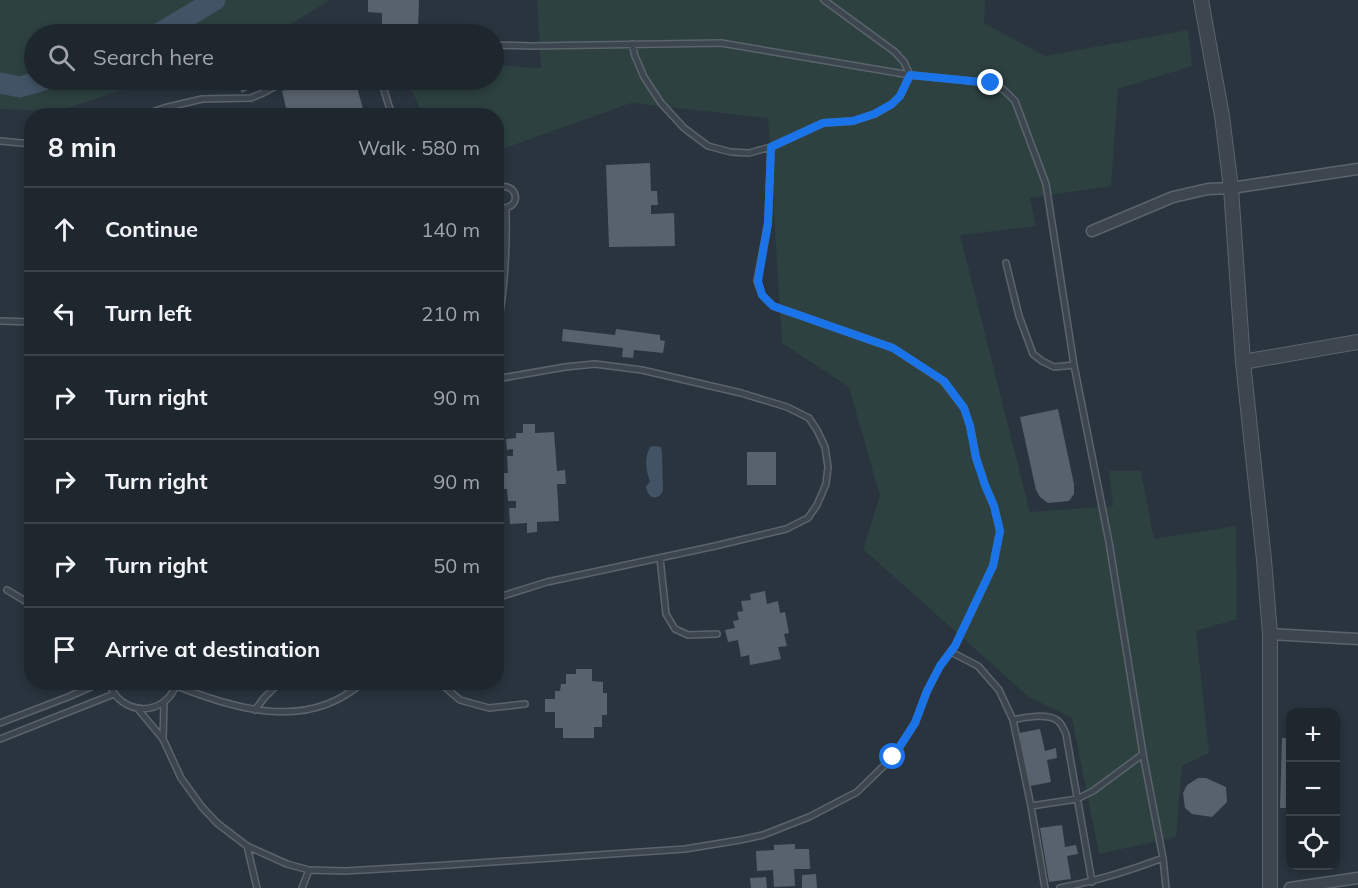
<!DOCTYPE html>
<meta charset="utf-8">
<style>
body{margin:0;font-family:Mulish,sans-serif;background:#2c333a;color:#f1f3f6}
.controls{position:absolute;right:18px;bottom:18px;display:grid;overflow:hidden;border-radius:12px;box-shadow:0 3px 9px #0003}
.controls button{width:54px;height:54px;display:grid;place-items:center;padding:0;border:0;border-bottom:2px solid #3c444a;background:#1f272e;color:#f1f3f6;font:30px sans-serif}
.stop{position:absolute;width:18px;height:18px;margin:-14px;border:4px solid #1a73e8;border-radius:50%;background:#fff}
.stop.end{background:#1a73e8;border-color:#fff;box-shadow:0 2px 6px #0008}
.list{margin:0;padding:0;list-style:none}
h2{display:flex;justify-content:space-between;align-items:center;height:78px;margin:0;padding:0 24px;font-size:26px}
h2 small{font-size:20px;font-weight:400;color:#a1a5aa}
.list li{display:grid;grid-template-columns:39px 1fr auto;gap:18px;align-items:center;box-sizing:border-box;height:84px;padding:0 24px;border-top:2px solid #3c444a}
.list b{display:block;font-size:22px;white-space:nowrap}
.list em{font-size:20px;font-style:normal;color:#a1a5aa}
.icon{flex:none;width:33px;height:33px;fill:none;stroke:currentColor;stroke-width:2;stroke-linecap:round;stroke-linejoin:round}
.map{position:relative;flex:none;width:1358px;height:888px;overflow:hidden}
.search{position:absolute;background:#1f272e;box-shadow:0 3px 9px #0003;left:24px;top:24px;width:480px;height:66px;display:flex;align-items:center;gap:15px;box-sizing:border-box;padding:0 21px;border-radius:33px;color:#a1a5aa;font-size:22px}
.panel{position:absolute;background:#1f272e;box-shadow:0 3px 9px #0003;left:24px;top:108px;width:480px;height:582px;border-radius:24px}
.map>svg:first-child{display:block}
</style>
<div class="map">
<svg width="1358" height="888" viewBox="0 0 1358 888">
<rect width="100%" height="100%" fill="#29343e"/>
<path fill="#2c4140" d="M0,0H330L274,34H34V80H152L59,111L0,109Z
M537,0H985L984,23L1045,56L1188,30L1192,66L1118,89L1111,186L1030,198L1036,226L960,235L1030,512L1113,506L1109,471H1141L1154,539L1236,526L1237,619L1196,631L1209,753L1182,766L1176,837L1099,854L1072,718L1029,697L863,549L880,496L849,387L782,343L768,118L631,103L497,151L496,116L423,115L407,80H494V65L541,68Z"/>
<path fill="#415365" d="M653,446L661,447L662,453L663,491C657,502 647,498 646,486L650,482C646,470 644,458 650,447Z"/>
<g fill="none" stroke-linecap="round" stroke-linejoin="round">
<path stroke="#415365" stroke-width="21" d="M158,34L215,0
M0,83L20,87L44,80"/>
</g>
<path fill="#58626e" d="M368,0H419L418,33L382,32V13L368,12Z
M239,80H262L263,82L242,93L236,81Z
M326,80H355L365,116H288L282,91Z
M650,163L651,191H657L658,205H651V214L674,213L675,246L609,247L606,165Z
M563,329L615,335L616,329L660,335V340L665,341L663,353L634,350L633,358L622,357L623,348L562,341Z
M1058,409L1074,484V494L1069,501L1048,503L1040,497L1036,490L1020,417Z
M523,424H535V433L554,432L557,471L565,470L566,484H557L559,521L537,522V532L527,533V523L510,524L509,508H516V501H508L507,489H502L501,473H508L507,456H513V449L507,450L506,439L516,438V433H523Z
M747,452H776V485H747Z
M765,591L767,604L778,601L780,613L785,612L789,633L784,634L787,646L778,647L781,659L750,665L749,655L741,657L738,640L728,642L725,630L735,628L733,621L739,620L737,612L743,611L741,601L751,600L750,594Z
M576,669H592V681L603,682V693H607V715H602V727H594V738H563V728H555V712H545V699H555V691H560L561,684H566V674H576Z
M1040,729L1045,751L1056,748L1057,758L1047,760L1051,782L1030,786L1019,733Z
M1282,738H1290V808H1280Z
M1198,778H1206L1226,787L1227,802L1212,817L1192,814L1185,808L1183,793L1187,785Z
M1062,825L1065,847L1076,845L1078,854L1067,856L1071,879L1049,882L1040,828Z
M795,844V849H809L810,869H794L795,886L774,887L773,870L757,871L756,851L774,850V845Z
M816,874L817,888H802V875Z
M766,877L767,888H751L750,878Z"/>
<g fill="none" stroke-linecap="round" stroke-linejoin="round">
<g stroke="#5b646c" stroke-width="8">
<path id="service" d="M632,44L635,56L644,77L661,103L684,128L708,146L731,152L749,153L771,147L823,123L853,121L875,114L892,104L900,96L910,75L904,62L895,52L824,0
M494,45L532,46L721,43L910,75L991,83L1004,90L1015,101L1046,184L1074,365L1109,542L1143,754L1163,858L1166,888
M381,80L392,116
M140,116L164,108L202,99L251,98L263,93L287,80
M0,141L32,144
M496,190C513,177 526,206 503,208L496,204
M1006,263L1019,316L1033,354L1042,361L1054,367L1074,365
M0,321L32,322
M496,334C505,292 507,251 506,208
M496,379L565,367L595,364L642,370L741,393L787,407L809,418L817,430L825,447L828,467L826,484L817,505L808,518L786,529L715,546L547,582L496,598
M660,558L666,614L675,629L688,635L717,634
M7,590L32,605
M951,652L978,666L999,690L1013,720L1031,806L1045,888
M109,682C119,717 167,718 177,682
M439,682L460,700L489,708L525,704
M176,686C237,709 307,732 363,682
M138,709L163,739L181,778L202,807L217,823L247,846L287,864L309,870L345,871L448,865L685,849L740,840L763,835L809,817L857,792L893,757L915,723L927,691L940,666L955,646L993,566L1000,531L994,506L985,485L976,457L970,426L964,408L943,381L893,348L773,306L762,295L757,281L768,223L771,147
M255,710L264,698L280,682
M1013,720C1024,717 1049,713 1058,721C1062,724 1064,730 1066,734L1092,882
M0,723L68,697L102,682
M0,739L114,694
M163,739L164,702
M1031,806L1077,799L1093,791L1143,754
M247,846L257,888
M302,888L309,870
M1060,888C1096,881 1129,871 1163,858"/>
</g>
<g stroke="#5b646c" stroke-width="13">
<path id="minor" d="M1092,231L1173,197L1208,189L1231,188L1358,169
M1270,634L1358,639
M1290,888L1358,878"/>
</g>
<g stroke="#5b646c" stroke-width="16">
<path id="tertiary" d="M1201,0L1222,116L1231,188L1243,362L1264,560L1270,634V888
M1243,362L1358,342"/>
</g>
<use href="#service" stroke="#3d464f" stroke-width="5"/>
<use href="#minor" stroke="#3d464f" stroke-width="10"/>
<use href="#tertiary" stroke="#3d464f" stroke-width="14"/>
</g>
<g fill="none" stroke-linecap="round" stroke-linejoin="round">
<path stroke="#1a73e8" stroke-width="8" d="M893,757L915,723L927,691L940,666L955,646L993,566L1000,531L994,506L985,485L976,458L970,426L964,408L944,381L893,348L773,306L762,295L758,281L768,223L771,147L823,123L853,121L874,114L892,104L900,96L910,75L991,83"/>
</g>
</svg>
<div class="controls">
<button>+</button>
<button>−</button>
<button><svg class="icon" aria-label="locate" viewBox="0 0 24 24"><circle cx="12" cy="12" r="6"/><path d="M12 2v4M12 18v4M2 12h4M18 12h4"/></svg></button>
</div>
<div class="stop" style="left:893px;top:757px"></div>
<div class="stop end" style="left:991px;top:83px"></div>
<div class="search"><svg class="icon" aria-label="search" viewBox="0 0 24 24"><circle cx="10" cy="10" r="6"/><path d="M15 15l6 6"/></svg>Search here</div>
<section class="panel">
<h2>8 min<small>Walk · 580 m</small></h2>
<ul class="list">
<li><svg class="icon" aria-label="ahead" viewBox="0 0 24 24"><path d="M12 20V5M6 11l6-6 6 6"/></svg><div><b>Continue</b></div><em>140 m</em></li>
<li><svg class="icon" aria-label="left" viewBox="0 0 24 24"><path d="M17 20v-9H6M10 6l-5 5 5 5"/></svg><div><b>Turn left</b></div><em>210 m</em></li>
<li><svg class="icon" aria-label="right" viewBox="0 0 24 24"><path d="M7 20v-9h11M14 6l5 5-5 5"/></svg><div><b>Turn right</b></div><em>90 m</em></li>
<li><svg class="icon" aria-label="right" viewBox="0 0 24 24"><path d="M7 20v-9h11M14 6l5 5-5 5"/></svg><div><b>Turn right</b></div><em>90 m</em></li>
<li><svg class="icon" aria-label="right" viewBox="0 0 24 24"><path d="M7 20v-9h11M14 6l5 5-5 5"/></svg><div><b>Turn right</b></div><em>50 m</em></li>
<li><svg class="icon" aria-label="arrive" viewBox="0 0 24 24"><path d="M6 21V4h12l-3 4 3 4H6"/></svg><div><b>Arrive at destination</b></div></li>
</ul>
</section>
</div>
